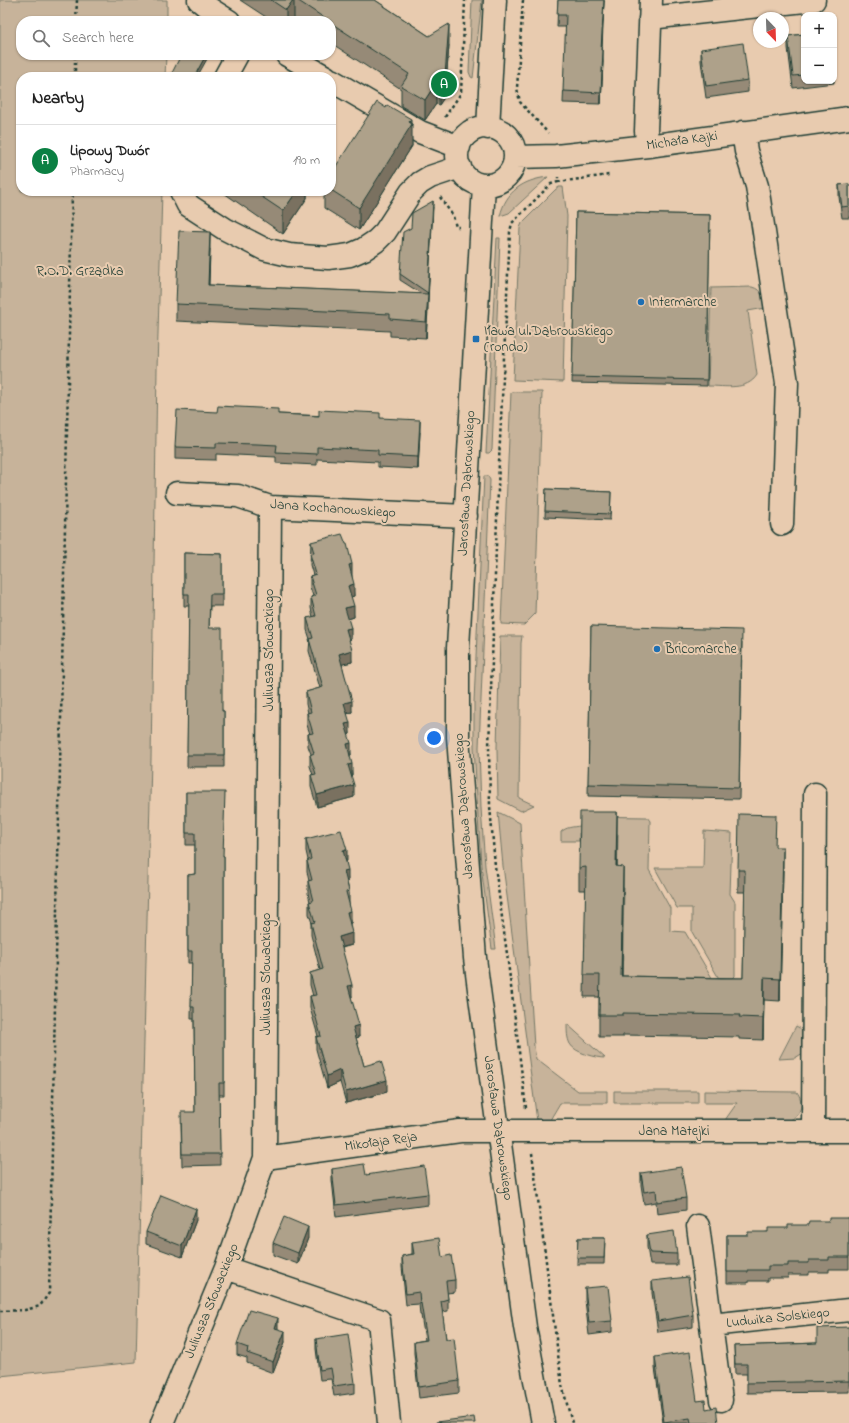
<!DOCTYPE html>
<meta charset="utf-8">
<style>
body{margin:0;font-family:"Indie Flower",sans-serif;background:#f2f2f2;color:#222}
.controls{position:absolute;right:12px;top:12px;display:grid;overflow:hidden;border-radius:8px;box-shadow:0 1px 3px #0004}
.controls button{width:36px;height:36px;display:grid;place-items:center;padding:0;border:0;border-bottom:1px solid #e0e0e0;background:#fff;color:#222;font:20px sans-serif}
.compass{position:absolute;left:753px;top:12px;width:36px;height:36px;border-radius:50%;background:#fff;box-shadow:0 1px 3px #0004;rotate:157deg}
.you{position:absolute;left:434px;top:738px;width:14px;height:14px;margin:-10px;border:3px solid #fff;border-radius:50%;background:#1a73e8;box-shadow:0 0 0 6px #1a73e833}
.badge{display:grid;place-items:center;width:26px;height:26px;border-radius:50%;background:#0b8043;color:#fff;font-size:13px;font-weight:700}
.pin{position:absolute;translate:-50% -50%;border:2px solid #fff;box-shadow:0 1px 4px #0006}
.list{margin:0;padding:0;list-style:none}
h2{display:flex;justify-content:space-between;align-items:center;height:52px;margin:0;padding:0 16px;font-size:17px}
h2 small{font-size:13px;font-weight:400;color:#767676}
.list li{display:grid;grid-template-columns:26px 1fr auto;gap:12px;align-items:center;box-sizing:border-box;height:72px;padding:0 16px;border-top:1px solid #e0e0e0}
.list b{display:block;font-size:15px;white-space:nowrap}
.list p{margin:0;font-size:13px;white-space:nowrap;color:#767676}
.list em{font-size:13px;font-style:normal;color:#767676}
.icon{flex:none;width:22px;height:22px;fill:none;stroke:currentColor;stroke-width:2;stroke-linecap:round;stroke-linejoin:round}
.map{position:relative;flex:none;width:849px;height:1423px;overflow:hidden}
.search{position:absolute;background:#fff;box-shadow:0 1px 3px #0004;left:16px;top:16px;width:320px;height:44px;display:flex;align-items:center;gap:10px;box-sizing:border-box;padding:0 14px;border-radius:16px;color:#767676;font-size:15px}
.panel{position:absolute;background:#fff;box-shadow:0 1px 3px #0004;left:16px;top:72px;width:320px;height:124px;border-radius:16px}
.map>svg:first-child{display:block}
</style>
<div class="map">
<svg width="849" height="1423" viewBox="0 0 849 1423">
<rect width="100%" height="100%" fill="#e8cbaf"/>
<filter id="ink" filterUnits="userSpaceOnUse"><feTurbulence type="fractalNoise" baseFrequency=".025" numOctaves="2"/><feDisplacementMap in="SourceGraphic" scale="8" xChannelSelector="R" yChannelSelector="G"/><feConvolveMatrix kernelMatrix="1 2 1 2 8 2 1 2 1" color-interpolation-filters="sRGB"/></filter>
<g filter="url(#ink)">
<path fill="#c7b39a" stroke="#737867" d="M0,0H167V21H21V55H166L165,77H21V191H162L157,369L151,759L136,1362L0,1376Z
M472,0H482L473,78L471,77L469,72Z
M548,177L509,213L500,216C506,191 523,180 548,177Z
M559,187H563L567,216L563,382L513,380L520,228L522,223L555,190Z
M497,238H500L492,450L489,453H486Z
M752,287C763,290 763,298 765,308L748,311L757,375C747,391 725,386 708,386L711,288Z
M511,392H542L535,614L524,625L501,624Z
M484,476H488L490,480L479,747L481,808L485,866L496,949H492L481,866L474,747V702Z
M500,636H522L521,643L519,798L534,805L521,811L498,799L497,748Z
M498,812L520,823L534,1047L536,1059L578,1091H607V1103H560L550,1120L537,1121L503,866Z
M581,816L647,817L650,821L649,870L670,908V931L685,932L718,988L622,997L624,888H617L618,834L579,833V841H561V832C566,827 573,827 580,826Z
M704,831L732,833L730,894L735,902V976L724,987L692,932V908H677L655,868H703Z
M567,1024L605,1058C596,1058 575,1053 570,1044C567,1038 567,1031 567,1024Z
M796,1026L805,1031L803,1053L795,1058L779,1059Z
M614,1091H698V1103H614Z
M704,1091L797,1092C804,1102 802,1114 790,1120H725L737,1103H704Z"/>
<g fill="none" stroke-linecap="round" stroke-linejoin="round">
<g stroke="#1f3d34" stroke-width="25">
<path id="minor" d="M199,0L210,9L229,21
M650,18L814,0
M287,55L326,77
M225,77L237,55
M331,80L420,132L459,147
M457 156a29 29 0 1 1 58 0a29 29 0 1 1-58 0Z
M488,128L495,0
M743,132L746,151L757,186L787,383L782,524
M648,146L646,131L651,0
M515,157L556,156L648,146L849,118
M484,185L458,648V737L475,958L480,997L525,1327L543,1423
M181,191L188,205L225,229L264,249L289,255L328,258L350,255L364,249L376,241L385,232L411,192L420,183L430,177L460,167
M177,493L238,496L270,507L466,516
M813,1131L815,794
M265,1158L460,1131H849
M698,1226L711,1325L849,1310
M226,1268L379,1320L389,1423
M711,1325L721,1400
M162,1423L226,1268L265,1158L270,507"/>
</g>
<path stroke="#1f3d34" stroke-width="2.5" stroke-dasharray="3 3" stroke-linecap="butt" d="M523,0L517,88L520,102L548,133
M76,21L77,0
M75,77V55
M445,117L461,93L465,0
M558,182L609,175
M440,197L453,216L456,227H459
M526,1108L507,954L495,866L490,806L489,747L499,461L510,232L512,223L551,184L558,182V177
M532,1153L562,1385L572,1423
M0,1311L25,1310L40,1306L49,1293L72,191"/>
<use href="#minor" stroke="#e8cbaf" stroke-width="22"/>
</g>
<path fill="#968a77" stroke="#1f3d34" d="M240,0H375L429,36L449,45L445,96L439,105L436,104L425,120L401,106V89L331,43V21H297L294,19L293,21H272Z
M558,0H604L602,50L603,62L601,104L563,103L566,27H557Z
M804,34V81H834V71V83L793,88L788,48V36Z
M701,49L748,80V92L706,98L701,61Z
M411,124L412,146L359,230L324,208V191H331V174Z
M849,184V218H842L839,197V185Z
M221,191H307V198L283,234Z
M433,207L426,338L390,336V331L176,321V304L210,249L209,285L422,294L400,280V274L411,228Z
M576,212L710,215L707,386L572,383Z
M278,414L380,418L420,432L418,469L378,467V462L317,459V465L276,463V457L257,456L216,454V460L175,459V447Z
M546,489L611,492L610,520L545,517Z
M311,542L352,575V576L354,596L351,597L354,617L348,619L351,639L349,640L352,662L342,664L352,712L347,714L350,734L348,735L351,755H350L352,776H351L354,797L317,807L311,787V775H313L310,766V755L311,754L308,746V734H310L307,725V713H308L306,704V692L320,688L309,651L310,639L307,630V618L313,617L311,608V597L313,596L310,587V576L313,575L310,565Z
M184,553L222,554V606H210L209,628L222,711H224V767H187L189,606H184Z
M591,626L742,642L739,799L588,796Z
M186,792L223,856H224V1095H219L220,1165L182,1166L181,1124L195,1112L194,1019H191L192,963H188V875L195,874V845H186Z
M617,835V866L623,889L622,976L743,978L745,892H738V870L776,847L783,869L780,1001L764,1000L763,1040L739,1039V1037L623,1035V1037H599V997H584L586,890H579V868Z
M306,839L347,861L346,862L348,882H347L349,891V903L351,923H350L352,945L342,948L352,997H351L359,1037L356,1038L364,1066L387,1092L346,1103L340,1082L327,1088L316,1049V1037L318,1036L310,1008V996H313L310,985V973L320,970L311,935V923H312L309,914V902H310L308,893V881H309L307,872V861L308,860L306,851Z
M332,1169L366,1175L428,1194V1205L336,1217L332,1180Z
M641,1173L686,1198V1210L657,1214L656,1202L644,1204L641,1185Z
M849,1218V1269H829V1272H809V1275H788V1278H768V1281H748V1283H727V1235H748L768,1232Z
M196,1220L182,1257L146,1244V1232Z
M647,1235L677,1254V1265H650L647,1247Z
M308,1238L298,1264L273,1255V1243Z
M578,1238H605L604,1264H577Z
M412,1242L442,1257L455,1280V1292L447,1293L448,1299V1311L442,1312L446,1339L459,1381V1393L419,1398L414,1353V1342L425,1340L421,1315H420L419,1304L406,1305L402,1267V1256L412,1254Z
M652,1281L693,1315V1327L658,1332L652,1293Z
M585,1288L612,1321V1332L589,1335L585,1300Z
M849,1327V1392L747,1393V1374H735L734,1346L817,1343Z
M278,1329L285,1342L273,1373L247,1363V1358L237,1355V1344Z
M316,1339L355,1383V1393L334,1396L331,1379L320,1380L316,1349Z
M655,1357L697,1401L706,1409L718,1423H663L655,1368Z"/>
<path fill="#7a7161" stroke="#1f3d34" d="M293,0H294V19L293,21H286V10Z
M604,0L601,62V50Z
M449,24V45L445,96L439,105V85Z
M603,50V62L601,104V93Z
M206,55H207V59L197,77H194Z
M436,83V104L425,120V100Z
M411,119V126L412,124V146L359,230V208Z
M297,191H307V198L283,234V211Z
M433,201L428,297V311L426,338V322Z
M210,232V249L208,301V285Z
M420,420V432L418,469V457Z
M352,564V575L349,577V565Z
M354,584V596L348,598V586Z
M354,606V617L345,620V608Z
M351,628V639L346,641V629Z
M352,650V662L339,665V654Z
M352,701V712L344,714V703Z
M350,723V734L345,735V724Z
M351,743V755L347,756V744Z
M352,764V776L348,777V765Z
M354,785V797L317,807V795Z
M617,812V835L616,889V866Z
M783,847V869L780,1001V979Z
M343,850H347V861L343,862Z
M623,867V889L621,998V976Z
M348,870V882L344,883V871Z
M351,911V923L347,924V912Z
M352,933V945L339,948V937Z
M764,978V1000L763,1040V1018Z
M352,985V997L348,998V986Z
M359,1025V1037L353,1039V1027Z
M340,1070V1082L327,1088V1076Z
M387,1080V1092L346,1103V1092Z
M196,1209V1220L182,1257V1246Z
M308,1227V1238L298,1264V1253Z
M278,1318V1329L275,1328Z
M285,1331V1342L273,1373V1362Z"/>
<path fill="#aea18a" stroke="#1f3d34" d="M271,0H293L286,10Z
M297,0H375L429,36L449,24L445,75L439,85L436,83L425,100L401,86L409,74L331,23V21H329Z
M558,0H604L601,50H603L601,93L563,91L566,15H557Z
M804,34V75L793,76L788,36Z
M743,43L748,80L706,86L701,49Z
M181,55H206L194,77H170Z
M377,102L386,108L387,105L411,119L409,122L412,124L359,208L331,190V174Z
M849,184V206L842,207L839,185Z
M253,191H297L283,211Z
M433,201L428,293L400,274L403,232L411,228L412,213Z
M576,212L710,215L707,380L572,377Z
M179,231L210,232L208,285L428,294L426,322L390,319V314L176,304Z
M218,406L278,409V414L319,416V410L380,413V418L420,420L418,457L378,455V450L317,447V454L276,452L277,445L257,444L216,443V448L175,447L177,410L217,412Z
M546,489L611,492L610,514L545,511Z
M342,534L346,544H347L352,564L349,565L354,584L348,586L354,606L345,608L351,628L346,629L352,650L339,654L352,701L344,703L350,723L345,724L351,743L347,744L352,764L348,765L354,785L317,795L311,775L316,774L310,755L314,753L308,734L313,733L307,713L311,712L306,692L323,687L309,639L313,638L307,618L316,616L311,597L316,595L310,576L316,574L310,554L314,553L311,542Z
M184,553L222,554V594H210L209,628H222V711H224V755H187L189,594H184Z
M591,626L742,630L739,788L588,784Z
M186,792H225L223,856H224V1083H219L220,1154H182L181,1112H195L194,1007H191L192,951H188V875L195,874V833H186Z
M580,812H617L616,866L623,867L621,976L721,978H743L745,870H738L739,814L776,815L775,847H783L780,979L764,978L763,1018L739,1017L740,1015L623,1013V1015H599L600,975H584L586,867L579,868Z
M341,830L347,850H343L348,870L344,871L349,891L346,892L351,911L347,912L352,933L339,937L352,985L348,986L359,1025L353,1027L364,1066L381,1061L387,1080L346,1092L340,1070L327,1076L316,1037L321,1036L310,996L316,995L310,973L323,969L311,923L315,922L309,902L313,901L308,881L312,880L307,861L311,859L306,839Z
M364,1164L366,1175L424,1166L428,1194L336,1205L332,1169Z
M681,1167L686,1198L657,1202L656,1190L644,1192L641,1173Z
M161,1195L196,1209L182,1246L146,1232Z
M284,1217L308,1227L298,1253L273,1243Z
M829,1218H849V1257H829V1260H809V1263H788V1266H768V1270H748V1272H727V1235H748V1232H768V1228H788V1225H808L809,1221H829Z
M674,1231L677,1254L650,1253L647,1235Z
M439,1238L442,1257L451,1255L455,1280L446,1281L448,1299L441,1301L446,1339L454,1338L459,1381L419,1387L414,1342L427,1340L421,1303L420,1304L419,1292L406,1294L402,1256L414,1254L412,1242Z
M578,1238H605L604,1258H577Z
M688,1277L693,1315L658,1321L652,1281Z
M608,1286L612,1321L589,1323L585,1288Z
M249,1310L278,1318L275,1328L285,1331L273,1362L247,1353L248,1348L237,1344Z
M849,1327V1381L747,1383V1364H735L734,1346L817,1343V1328Z
M348,1334L355,1383L334,1386L331,1368L320,1370L316,1339Z
M690,1352L697,1401L705,1400L706,1409L716,1407L718,1423H691L690,1418L664,1422L655,1357Z
M474,1417L475,1423H436V1422Z"/>
</g>
<g fill="#1f6fb2" stroke="#e8cbaf" stroke-width="1.5">
<circle cx="641" cy="302" r="4"/>
<rect x="472" y="335" width="8" height="8" rx="2"/>
<circle cx="657" cy="649" r="4"/>
</g>
<g text-anchor="middle" dominant-baseline="central" stroke-width="4" stroke-linejoin="round" paint-order="stroke">
<g font-size="14" fill="#1f3d34" stroke="#e8cbaf">
<text transform="translate(682 141) rotate(-8)">Michała Kajki</text>
<text transform="translate(467 483) rotate(-87)">Jarosława Dąbrowskiego</text>
<text transform="translate(333 509) rotate(4)">Jana Kochanowskiego</text>
<text transform="translate(269 650) rotate(-90)">Juliusza Słowackiego</text>
<text transform="translate(464 806) rotate(-94)">Jarosława Dąbrowskiego</text>
<text transform="translate(266 974) rotate(-90)">Juliusza Słowackiego</text>
<text transform="translate(498 1128) rotate(82)">Jarosława Dąbrowskiego</text>
<text x="674" y="1131">Jana Matejki</text>
<text transform="translate(381 1142) rotate(-8)">Mikołaja Reja</text>
<text transform="translate(212 1301) rotate(-68)">Juliusza Słowackiego</text>
<text transform="translate(778 1318) rotate(-6)">Ludwika Solskiego</text>
</g>
<g font-size="14" fill="#274339" stroke="#e8cbaf">
<text x="80" y="271">R.O.D. Grządka</text>
</g>
<g font-size="14" fill="#1f3d34" stroke="#e8cbaf" text-anchor="start">
<text x="649" y="302">Intermarche</text>
<text x="484" y="331">Iława ul.Dąbrowskiego<tspan x="484" dy="16">(rondo)</tspan></text>
<text x="665" y="649">Bricomarche</text>
</g>
</g>
</svg>
<div class="controls">
<button>+</button>
<button>−</button>
</div>
<svg class="compass" viewBox="-18 -18 36 36"><path d="M0-13l5 13h-10z" fill="#e53935"/><path d="M0 13l5-13h-10z" fill="#767676"/></svg>
<div class="you"></div>
<div class="pin badge" style="left:444px;top:84px">A</div>
<div class="search"><svg class="icon" aria-label="search" viewBox="0 0 24 24"><circle cx="10" cy="10" r="6"/><path d="M15 15l6 6"/></svg>Search here</div>
<section class="panel">
<h2>Nearby<small></small></h2>
<ul class="list">
<li><span class="badge">A</span><div><b>Lipowy Dwór</b><p>Pharmacy</p></div><em>190 m</em></li>
</ul>
</section>
</div>
